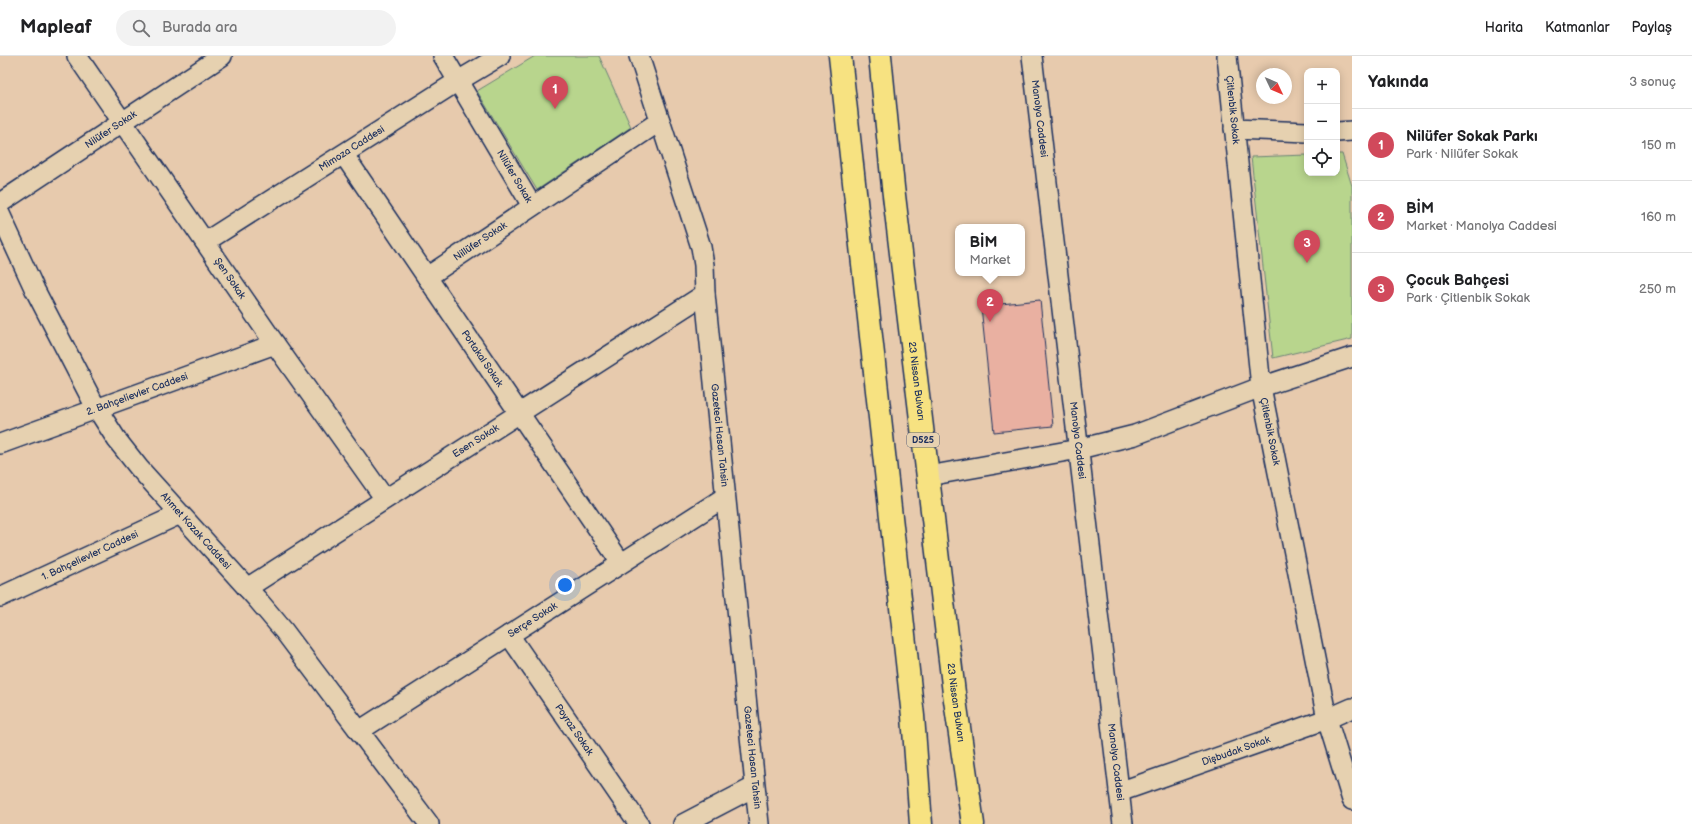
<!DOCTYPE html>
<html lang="tr">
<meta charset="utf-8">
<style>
body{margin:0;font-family:"Balsamiq Sans",sans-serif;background:#f2f2f2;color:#202124}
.controls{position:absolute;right:12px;top:12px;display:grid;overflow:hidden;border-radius:8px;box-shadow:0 2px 10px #0003}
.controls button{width:36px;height:36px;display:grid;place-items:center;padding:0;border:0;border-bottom:1px solid #e0e0e0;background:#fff;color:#202124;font:20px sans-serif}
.compass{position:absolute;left:1256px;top:12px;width:36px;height:36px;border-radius:50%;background:#fff;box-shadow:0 2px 10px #0003;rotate:134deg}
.you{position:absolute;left:565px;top:529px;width:14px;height:14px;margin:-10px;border:3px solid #fff;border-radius:50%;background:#1a73e8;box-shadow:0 0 0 6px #1a73e833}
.badge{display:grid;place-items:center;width:26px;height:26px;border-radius:50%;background:#d1495b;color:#fff;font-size:13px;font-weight:700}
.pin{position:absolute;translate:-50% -33px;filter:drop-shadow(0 1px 2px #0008)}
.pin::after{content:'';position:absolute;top:21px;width:14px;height:12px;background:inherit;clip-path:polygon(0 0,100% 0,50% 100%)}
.popup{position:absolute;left:955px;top:168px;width:70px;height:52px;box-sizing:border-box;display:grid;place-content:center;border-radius:8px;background:#fff;filter:drop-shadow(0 1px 3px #0005);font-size:13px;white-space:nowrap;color:#757577}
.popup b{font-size:15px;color:#202124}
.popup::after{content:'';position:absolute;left:50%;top:100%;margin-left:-8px;border:8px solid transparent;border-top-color:#fff}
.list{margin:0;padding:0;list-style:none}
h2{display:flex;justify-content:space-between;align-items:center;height:52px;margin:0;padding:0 16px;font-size:17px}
h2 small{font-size:13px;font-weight:400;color:#757577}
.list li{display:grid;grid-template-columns:26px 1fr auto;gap:12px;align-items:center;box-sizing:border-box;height:72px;padding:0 16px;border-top:1px solid #e0e0e0}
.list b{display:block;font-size:15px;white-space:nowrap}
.list p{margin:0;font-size:13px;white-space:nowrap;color:#757577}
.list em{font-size:13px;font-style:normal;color:#757577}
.icon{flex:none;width:22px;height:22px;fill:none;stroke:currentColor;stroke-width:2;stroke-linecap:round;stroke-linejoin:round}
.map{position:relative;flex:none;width:1352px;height:768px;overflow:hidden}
header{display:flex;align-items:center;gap:24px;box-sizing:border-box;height:56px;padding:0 20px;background:#fff;border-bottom:1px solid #e0e0e0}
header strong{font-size:19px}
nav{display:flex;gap:22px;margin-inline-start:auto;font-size:14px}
.search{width:280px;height:36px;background:#f2f2f2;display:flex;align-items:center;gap:10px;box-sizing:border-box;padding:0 14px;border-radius:22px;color:#757577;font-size:15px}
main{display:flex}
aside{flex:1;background:#fff}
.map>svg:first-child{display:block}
</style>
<header>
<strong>Mapleaf</strong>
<div class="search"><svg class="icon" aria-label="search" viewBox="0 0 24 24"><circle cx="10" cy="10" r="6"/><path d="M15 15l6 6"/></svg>Burada ara</div>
<nav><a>Harita</a><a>Katmanlar</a><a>Paylaş</a></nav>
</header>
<main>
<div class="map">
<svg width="1352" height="768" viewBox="0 0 1352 768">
<rect width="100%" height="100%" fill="#e7caad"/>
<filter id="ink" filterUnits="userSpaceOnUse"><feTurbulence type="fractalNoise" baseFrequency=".025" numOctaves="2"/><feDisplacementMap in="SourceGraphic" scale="8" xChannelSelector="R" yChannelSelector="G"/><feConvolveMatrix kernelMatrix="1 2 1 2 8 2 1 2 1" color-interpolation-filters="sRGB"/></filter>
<g filter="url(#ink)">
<path fill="#b8d58d" stroke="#6a8276" d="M535,0H599L631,71L537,134L477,35Z
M1337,98H1342L1352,130V283L1273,302L1251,101L1307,99V117H1337Z"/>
<path fill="#e9b0a1" stroke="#1b2f5e" d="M1040,244L1053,370L994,376L981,250Z"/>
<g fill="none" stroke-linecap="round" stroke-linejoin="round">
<g stroke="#1b2f5e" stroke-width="22">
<g id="minor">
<path id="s1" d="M77,0L275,288L385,443"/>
<path id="s2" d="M443,0L532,150"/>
<path id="s3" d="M639,0L701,191L704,209L705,238L759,768"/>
<path id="s4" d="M1032,0L1123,768"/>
<path id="s5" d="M1227,0L1261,331L1327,663L1352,744"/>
<path d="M1234,73L1307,76"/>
<path d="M1337,76L1352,75"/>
<path id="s6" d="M344,99L621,507"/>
<path id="s7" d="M0,147L222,0"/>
<path id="s8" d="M0,158L35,234L94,348L117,384L139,412L257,543L284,575L429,768"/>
<path id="s9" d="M205,186L458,25L500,0"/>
<path id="s10" d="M427,221L660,65"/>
<path id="s11" d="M0,388L275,288"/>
<path d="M928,420L1079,393L1135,379L1261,331L1352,301"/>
<path id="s12" d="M247,532L705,238"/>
<path id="s13" d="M0,541L180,458"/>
<path id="s14" d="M509,579L639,768"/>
<path id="s15" d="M359,675L725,441"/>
<path id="s16" d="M1119,736L1327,663L1352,652"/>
<path d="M683,768L754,731"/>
</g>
</g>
<g stroke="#1b2f5e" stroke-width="25">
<g id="trunk">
<path d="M840,0L913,660L921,768"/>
<path id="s17" d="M880,0L893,131L954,637L973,768"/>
</g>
</g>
<use href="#minor" stroke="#e6d1b0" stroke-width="19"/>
<use href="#trunk" stroke="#f7e281" stroke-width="22"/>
</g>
</g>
<g text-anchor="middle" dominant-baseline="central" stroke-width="3.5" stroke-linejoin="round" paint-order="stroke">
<rect fill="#e6d1b0" stroke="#586077" stroke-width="1" x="907" y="377" width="32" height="14" rx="3"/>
<g font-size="9" font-weight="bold" fill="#1b2f5e">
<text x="923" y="384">D525</text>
</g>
<g font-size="10" fill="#1b2f5e" stroke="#e6d1b0">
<text stroke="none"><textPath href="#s5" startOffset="54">Çitlenbik Sokak</textPath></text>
<text stroke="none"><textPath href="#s4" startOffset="63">Manolya Caddesi</textPath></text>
<text stroke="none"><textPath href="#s7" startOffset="133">Nilüfer Sokak</textPath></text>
<text stroke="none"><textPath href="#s9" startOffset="174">Mimoza Caddesi</textPath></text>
<text stroke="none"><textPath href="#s2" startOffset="140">Nilüfer Sokak</textPath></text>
<text stroke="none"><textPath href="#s10" startOffset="64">Nillüfer Sokak</textPath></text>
<text stroke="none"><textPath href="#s1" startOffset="270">Şen Sokak</textPath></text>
<text stroke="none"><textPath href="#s6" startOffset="246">Portakal Sokak</textPath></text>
<text stroke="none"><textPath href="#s17" startOffset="327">23 Nissan Bulvarı</textPath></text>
<text stroke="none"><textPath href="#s11" startOffset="146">2. Bahçelievler Caddesi</textPath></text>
<text stroke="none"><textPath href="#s5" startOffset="378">Çitlenbik Sokak</textPath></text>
<text stroke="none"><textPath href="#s3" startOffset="390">Gazeteci Hasan Tahsin</textPath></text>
<text stroke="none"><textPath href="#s4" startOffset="387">Manolya Caddesi</textPath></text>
<text stroke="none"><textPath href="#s12" startOffset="272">Esen Sokak</textPath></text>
<text stroke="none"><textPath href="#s8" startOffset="375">Ahmet Kozak Caddesi</textPath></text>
<text stroke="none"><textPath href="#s13" startOffset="99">1. Bahçelievler Caddesi</textPath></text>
<text stroke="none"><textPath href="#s15" startOffset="206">Serçe Sokak</textPath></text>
<text stroke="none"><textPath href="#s17" startOffset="651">23 Nissan Bulvarı</textPath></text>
<text stroke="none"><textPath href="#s14" startOffset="115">Poyraz Sokak</textPath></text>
<text stroke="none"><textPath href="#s16" startOffset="124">Dişbudak Sokak</textPath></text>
<text stroke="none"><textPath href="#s3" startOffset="714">Gazeteci Hasan Tahsin</textPath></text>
<text stroke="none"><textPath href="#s4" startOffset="711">Manolya Caddesi</textPath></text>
</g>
</g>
</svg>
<div class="controls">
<button>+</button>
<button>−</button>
<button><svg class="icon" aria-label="locate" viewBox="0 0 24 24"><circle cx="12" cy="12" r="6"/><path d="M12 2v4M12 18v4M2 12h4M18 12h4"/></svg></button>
</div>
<svg class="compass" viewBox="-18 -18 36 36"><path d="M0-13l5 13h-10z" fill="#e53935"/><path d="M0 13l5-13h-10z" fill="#757577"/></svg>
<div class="you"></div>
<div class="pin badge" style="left:555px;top:53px">1</div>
<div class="pin badge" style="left:990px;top:266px">2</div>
<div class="popup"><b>BİM</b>Market</div>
<div class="pin badge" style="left:1307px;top:207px">3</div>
</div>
<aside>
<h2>Yakında<small>3 sonuç</small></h2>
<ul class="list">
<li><span class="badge">1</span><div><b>Nilüfer Sokak Parkı</b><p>Park · Nilüfer Sokak</p></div><em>150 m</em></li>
<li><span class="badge">2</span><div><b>BİM</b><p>Market · Manolya Caddesi</p></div><em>160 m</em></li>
<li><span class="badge">3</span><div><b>Çocuk Bahçesi</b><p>Park · Çitlenbik Sokak</p></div><em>250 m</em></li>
</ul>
</aside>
</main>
